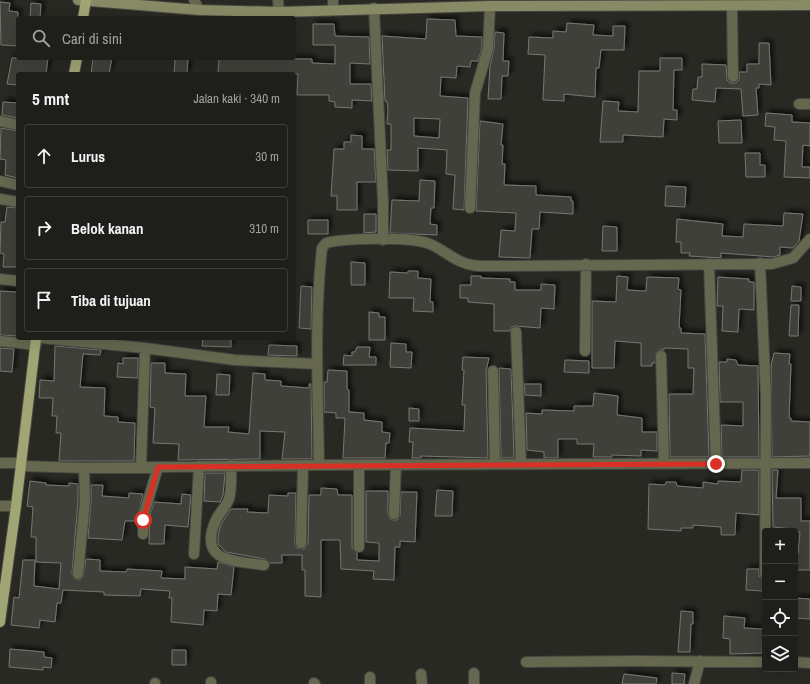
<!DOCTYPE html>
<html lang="id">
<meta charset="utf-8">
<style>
body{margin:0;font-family:"Archivo Narrow",sans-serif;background:#2b2c27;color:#f1f3f6}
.controls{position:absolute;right:12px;bottom:12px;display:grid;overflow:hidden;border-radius:4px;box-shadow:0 4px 16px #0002}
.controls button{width:36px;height:36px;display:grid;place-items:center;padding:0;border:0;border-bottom:1px solid #3c3d39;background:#1e1f1a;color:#f1f3f6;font:20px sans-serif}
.stop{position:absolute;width:12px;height:12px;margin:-9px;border:3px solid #d93025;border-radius:50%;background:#fff}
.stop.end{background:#d93025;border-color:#fff;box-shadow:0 1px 4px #0008}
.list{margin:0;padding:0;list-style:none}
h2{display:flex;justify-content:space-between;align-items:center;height:52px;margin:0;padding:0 16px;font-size:17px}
h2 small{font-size:13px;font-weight:400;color:#a1a2a2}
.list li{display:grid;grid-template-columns:26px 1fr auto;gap:12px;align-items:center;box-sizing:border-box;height:64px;margin:0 8px 8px;padding:0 8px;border:1px solid #3c3d39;border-radius:4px}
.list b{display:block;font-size:15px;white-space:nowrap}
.list em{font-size:13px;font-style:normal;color:#a1a2a2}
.icon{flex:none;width:22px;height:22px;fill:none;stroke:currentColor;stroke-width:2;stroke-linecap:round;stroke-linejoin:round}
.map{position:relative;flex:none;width:810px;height:684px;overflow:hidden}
.search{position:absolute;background:#1e1f1a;box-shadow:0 4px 16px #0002;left:16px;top:16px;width:280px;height:44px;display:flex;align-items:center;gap:10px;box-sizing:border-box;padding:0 14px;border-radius:4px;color:#a1a2a2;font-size:15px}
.panel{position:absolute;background:#1e1f1a;box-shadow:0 4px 16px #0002;left:16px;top:72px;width:280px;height:268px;border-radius:4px}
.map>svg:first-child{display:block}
</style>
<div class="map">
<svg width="810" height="684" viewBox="0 0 810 684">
<defs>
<filter id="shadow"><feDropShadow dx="3.5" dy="-3.5" stdDeviation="2" flood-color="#0009"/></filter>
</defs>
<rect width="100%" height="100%" fill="#282923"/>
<path fill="#3f403a" stroke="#777771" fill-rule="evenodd" filter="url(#shadow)" d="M0,2L10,3L9,11L18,12V46L1,45Z
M31,3L41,4L40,18H30Z
M427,19L455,20L456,36L482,37V48L478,61H471L470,67L457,66L456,78L441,77L440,96L468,98L464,210L453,209L455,175L446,174L447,150L418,148V171L388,170L387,150H391V124H387L388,109L387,101H385L382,36L426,39ZM414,118L440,119L439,138L414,136Z
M567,23L594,25L593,35L613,36V26H625L624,50H601L599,68H596L595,97L564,94V101L543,100L545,55L528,54L529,37L553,38V31L566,32Z
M313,24H334L335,36L369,37L370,64L350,63V84H371L372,101L352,100V108L335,107V102L329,101V95H297L298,74H218L219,58L312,59V63L335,64V45H313Z
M495,32L504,33L503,61H509L508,76H502L501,99H488L490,66L494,49Z
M759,43H769L771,85L759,84V88H756L758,115L743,116L741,89L716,88L715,102L692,100L693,89H697L698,77H702V64L726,65L727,80L730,83H736L739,80V72H747V64H759Z
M12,58H48L46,74H18V85L7,84Z
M93,58H112L109,74H91Z
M175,58H188L187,74H174Z
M660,58H682V70H674L673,110H677V120L664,119L663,137L623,135V142H600L603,101L619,102L618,111L638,112L639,71H660Z
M3,102L18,103V118L2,115Z
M766,113L792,115V122L810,123V146L803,145L802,167H810V178L784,177L786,141L774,140L775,127L765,126Z
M741,120L742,143H719L718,121Z
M480,121L503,124L501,145H503L502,164H505L504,185L536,186V195L571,197V201H573V214L540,212L539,229H532L530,258L499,257L501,230L515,231L516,213L476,211Z
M1,128L18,131V178L5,175L6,160L0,159Z
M351,135L362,136V149H374L376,182H357V210H337V196H331L334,149H344V142H351Z
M745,153H760V165H765V177H746Z
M420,180L435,181L434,208H431L430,224L437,225V235L390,233L392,200L419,201Z
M666,186L686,187L685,207L665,206Z
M7,207L18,208V267H3L4,254L0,253L1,222H5Z
M784,213L803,214L799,241L793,248L780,247V255L774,257L721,253V258L689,256L690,253H681V242H676L677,219L723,224L722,236L743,237L744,224L783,226Z
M364,214H376V232L364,233Z
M308,220H328V234H308Z
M603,226L617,227V251H602Z
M351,262L365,263V285H351Z
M408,271H418V278L431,279L430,302H433V312L413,311L414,298H389L390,272L408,273Z
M471,276H481V278L510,279V282H515V290H541V284L555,285L554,309L541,308L540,328L515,326L512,327L510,331H494V304L468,302V298H460V285H471Z
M617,276L628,277L627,290L646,291L647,277L679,278L678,289L681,290L679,328H681V333L705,334L709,457H670L669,394H693L694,368H688V349L664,348V350H660L656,353L655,363H652V366H641V343L615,341L614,368H592V301L616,302Z
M718,277L749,279V282H754V310L739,309L738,332L722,331L723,306H717Z
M301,286L312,287L311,329L299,328Z
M792,286L801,287V301H791Z
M0,291L18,292V336L0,335Z
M791,305H799L798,336H789Z
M369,312L379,313V317H385V340H369Z
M203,338H231V347L202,346Z
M391,343L406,344V352H412L411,368L390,367Z
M269,345L297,346V356L268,355Z
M55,346L101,350L100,355L83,354L80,387L105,388L104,416L118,417V422L135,423L134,461H59L61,433H56L57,416H52L53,398H39L40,380L54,381Z
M357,347H370L369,357H376V365H343L344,355L352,356V352H355Z
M0,348L14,349L12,372L0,371Z
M774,353L790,354L789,364H791L789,418H791V421L810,422V456L772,457L771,366Z
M463,357L489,358L486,371L488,458L421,456V458H412L413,442H409L410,428L464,431L465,405H462L464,370H462Z
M123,358H138V378L117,377L118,363L123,364Z
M727,359L736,360L738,365L758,366L759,457H722L721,425L743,426V402H720L719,362H727Z
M565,360L589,361V373L564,372Z
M151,363H165V373L186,374L185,396H206L204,427H229L228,432L249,434L253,373L265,374V380L281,381V386L309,388V384H311L312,459H282L285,432L260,431V459L178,460L179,444L153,443L155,408L150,407Z
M499,368L511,369L514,458H501Z
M328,370L347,371V389L349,390V412L364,413V420L382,422V432L390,433L389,443H386L385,458H343L345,418H336V413L324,412V382H327Z
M217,374L230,375L229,395H216Z
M524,384H541V396L525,395Z
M594,393L618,396L617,415L642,418V432H657V451L641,450V456L612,455V457H593L594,444H577V439H558V458H544V452L527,450L526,413L542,414V410L574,411V406H593Z
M409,408L419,409V421H409Z
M742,470H759V515L736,513L735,535H721V527L693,525V528H681V531L648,529L649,484L665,485L666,482H676L677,486L703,488V482L718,484V481L741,482Z
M772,470H778L776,498H801V521H810V570H795V553L798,554L800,532H795L793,529L773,527Z
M205,473H225L223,495L220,502L204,501Z
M30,481L46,483V485L69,486V483L78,484V501L72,573L75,579L80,580L83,577L86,559L100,560V571L126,572L127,569L162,571L161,578L185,579V567L217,569L218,562L234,567L231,595L218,594L217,611L204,610L203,625L171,622L172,598H169L170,591L141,589L140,596L104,595V592L63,590L61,603H57L55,622L40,620L39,628L11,625L14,597L19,598L23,560H35L34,586L59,589L61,563L36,562V537H31L33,507L27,506Z
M91,485H103L102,496L129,498V493L143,494L137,521H125L122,540L88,538L91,502Z
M321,488L337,489L338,495H352V547L357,553V560L379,561V543L366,542V491H388V514L390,519L394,520H397L400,515L401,492H417L415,542L400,541V547H395L394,580L373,579L374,571L341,569L340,540H321V597L305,596V570H302V555H282V563H270L265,559L226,552L218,544V536L221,524L231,509H248L247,512L268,513L269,495L288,496V493H296L295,543L297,548L304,549L308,543L309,495H321Z
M437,490L453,491L452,516H435Z
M182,494L191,495L188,527L165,525L164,544H149L150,515L154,502L181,504Z
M747,569H759V576L763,579V591L746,590Z
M795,598L810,599V619L795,618Z
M681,611L693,612V624H691L690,652H678Z
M724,616L745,618L744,628L763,629L762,653L730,654V639L723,638Z
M10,649L44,652V657L52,658L51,668L43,667V670L9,667Z
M172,650H186V665H172Z
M672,673L685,674L684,684H672Z
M624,674L657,678L656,684H622Z"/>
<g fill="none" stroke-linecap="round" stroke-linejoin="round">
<g stroke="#454640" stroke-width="12">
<path id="street" d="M194,0L199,10
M278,0L279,12
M333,0V9
M732,6L733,77
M374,8L383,202V240
M799,104H810
M0,121L18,125
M0,181L18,185
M0,199L18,202
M470,208L475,93L488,49L490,6
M760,263L766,398L765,573
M709,264L716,464
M0,279L18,281
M516,332L521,464
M41,338L145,348L235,360L317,364
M0,341L36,345
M585,351L586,264
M661,356L664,463
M493,371L495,464
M0,463H22
M231,465C231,476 232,489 229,499C226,507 218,514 215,522C198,563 237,561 264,565
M319,465C318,393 314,320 322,248L326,243C346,238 407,237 427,243C440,247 449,257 462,262C472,267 484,266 495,266L772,264L793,258L810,239
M21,466L84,468L319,465L810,463
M141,467L145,348
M0,506H16
M394,514L396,465
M143,534L144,514L158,467
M301,543L303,465
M359,547V465
M194,554L199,466
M78,574L85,501L84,468
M526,662L635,661L765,662
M795,662L810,663
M474,673V684
M421,674L422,684
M314,683L315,684
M155,684V683
M211,684V682
M370,684V677
M694,684L700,661"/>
</g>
<g stroke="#454640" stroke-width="12">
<path id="secondary" d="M78,0L199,10L279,12L490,6L810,5"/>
</g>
<g stroke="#454640" stroke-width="12">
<path id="primary" d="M83,18L86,0
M74,74L77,58
M0,622L16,506L36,338"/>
</g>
<use href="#street" stroke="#65674f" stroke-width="10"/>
<use href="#secondary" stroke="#878a64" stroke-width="10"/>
<use href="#primary" stroke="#a1a574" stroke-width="10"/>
</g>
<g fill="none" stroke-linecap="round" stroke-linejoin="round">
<path stroke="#d93025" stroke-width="5" d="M143,520L158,467L716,464"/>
</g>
</svg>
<div class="controls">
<button>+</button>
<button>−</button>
<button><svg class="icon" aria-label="locate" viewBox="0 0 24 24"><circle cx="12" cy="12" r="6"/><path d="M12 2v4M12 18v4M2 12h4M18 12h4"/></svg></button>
<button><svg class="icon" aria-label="layers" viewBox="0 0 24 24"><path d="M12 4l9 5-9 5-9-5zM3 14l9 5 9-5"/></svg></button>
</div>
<div class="stop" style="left:143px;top:520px"></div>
<div class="stop end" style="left:716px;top:464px"></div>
<div class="search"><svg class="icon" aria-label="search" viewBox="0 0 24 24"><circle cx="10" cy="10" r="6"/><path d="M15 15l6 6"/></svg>Cari di sini</div>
<section class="panel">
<h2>5 mnt<small>Jalan kaki · 340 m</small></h2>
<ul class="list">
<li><svg class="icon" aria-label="ahead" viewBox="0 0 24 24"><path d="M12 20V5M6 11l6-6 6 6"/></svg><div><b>Lurus</b></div><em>30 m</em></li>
<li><svg class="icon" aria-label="right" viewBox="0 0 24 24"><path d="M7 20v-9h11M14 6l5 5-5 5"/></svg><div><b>Belok kanan</b></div><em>310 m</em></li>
<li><svg class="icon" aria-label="arrive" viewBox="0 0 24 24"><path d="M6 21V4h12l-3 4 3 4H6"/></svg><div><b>Tiba di tujuan</b></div></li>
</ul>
</section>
</div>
